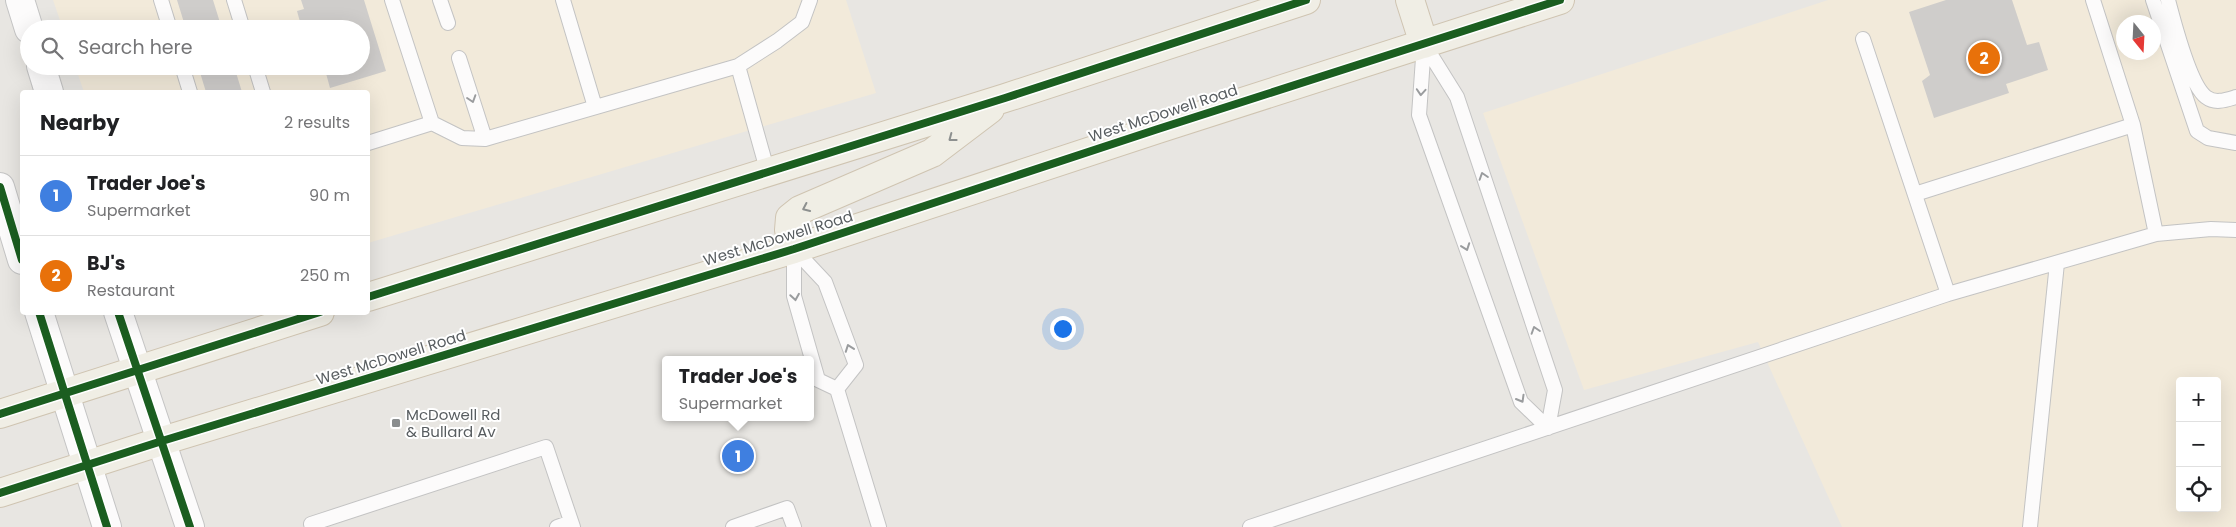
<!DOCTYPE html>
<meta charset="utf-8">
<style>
body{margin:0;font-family:Poppins,sans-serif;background:#f6f6f6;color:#202124}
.controls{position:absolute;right:15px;bottom:15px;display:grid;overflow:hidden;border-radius:5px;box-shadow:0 5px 20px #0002}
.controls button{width:45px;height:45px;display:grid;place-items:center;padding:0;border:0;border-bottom:1px solid #e0e0e0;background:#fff;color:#202124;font:25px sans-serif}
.compass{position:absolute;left:2116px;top:15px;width:45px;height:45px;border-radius:50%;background:#fff;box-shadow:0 5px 20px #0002;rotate:162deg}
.you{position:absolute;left:1062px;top:328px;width:18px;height:18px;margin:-12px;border:4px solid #fff;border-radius:50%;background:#1a73e8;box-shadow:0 0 0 8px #1a73e833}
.badge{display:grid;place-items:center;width:32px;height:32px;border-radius:50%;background:#111827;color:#fff;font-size:16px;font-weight:700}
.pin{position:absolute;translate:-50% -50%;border:2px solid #fff;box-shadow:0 1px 5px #0006}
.popup{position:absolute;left:662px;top:356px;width:152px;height:65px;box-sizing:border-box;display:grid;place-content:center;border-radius:5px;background:#fff;filter:drop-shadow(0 1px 4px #0005);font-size:16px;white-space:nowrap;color:#757577}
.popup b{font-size:19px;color:#202124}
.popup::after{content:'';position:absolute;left:50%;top:100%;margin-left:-10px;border:10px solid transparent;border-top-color:#fff}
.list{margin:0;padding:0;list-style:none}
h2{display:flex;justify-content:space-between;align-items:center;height:65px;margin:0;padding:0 20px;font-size:21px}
h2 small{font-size:16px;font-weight:400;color:#757577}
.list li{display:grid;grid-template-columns:32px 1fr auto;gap:15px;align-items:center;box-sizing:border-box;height:80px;padding:0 20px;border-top:1px solid #e0e0e0}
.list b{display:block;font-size:19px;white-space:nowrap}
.list p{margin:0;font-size:16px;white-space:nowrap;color:#757577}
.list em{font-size:16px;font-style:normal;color:#757577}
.icon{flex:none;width:28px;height:28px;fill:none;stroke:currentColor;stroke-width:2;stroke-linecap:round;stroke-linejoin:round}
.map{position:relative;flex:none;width:2236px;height:527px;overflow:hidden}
.search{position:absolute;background:#fff;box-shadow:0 5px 20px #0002;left:20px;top:20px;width:350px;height:55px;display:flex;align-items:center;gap:12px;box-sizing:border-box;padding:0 18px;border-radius:28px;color:#757577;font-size:19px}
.panel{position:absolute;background:#fff;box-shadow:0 5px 20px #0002;left:20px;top:90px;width:350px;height:225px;border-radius:5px}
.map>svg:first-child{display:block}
</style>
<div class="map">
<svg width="2236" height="527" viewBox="0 0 2236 527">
<rect width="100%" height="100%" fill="#e8e6e2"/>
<path fill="#f2eada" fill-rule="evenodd" d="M53,0H846L876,93L368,243V92H84L75,66H361V29H63Z
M1828,0H2236V527H1842L1758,342L1584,390L1483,113ZM2124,22H2154V52H2124ZM2180,381H2217V508H2180Z"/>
<path fill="#cfcdcb" d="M177,0H213L222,29H186Z
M301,0H364L386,71L330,88L324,66H361V29H302L297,11L304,9Z
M1946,0H2012L2027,45L2039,42L2048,70L2006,84L2009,93L1934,118L1922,81L1930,75L1909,12Z
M198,66H234L242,92H206Z"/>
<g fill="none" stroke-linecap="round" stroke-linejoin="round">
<g stroke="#c3c3c3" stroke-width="16">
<path id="service" d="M161,0L170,29
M234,0L243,29
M392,0L432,123L462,138L485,139L738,66
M440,0L448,23
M563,0L595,107
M2093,0L2133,125L2156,234
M2153,0L2197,131L2208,138L2236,143
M2168,0C2174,22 2189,84 2206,97C2215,104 2226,100 2236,97
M1863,39L1948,294L2156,234L2211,229L2236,230
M1424,44L1419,115L1521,402L1548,428
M1424,44L1457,97L1555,390L1548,428
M459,58L485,139
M182,66L190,92
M255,66L263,92
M368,143L432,123
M768,173L738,66L777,41L802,22L810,0
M1915,194L2133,125
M794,249V296L818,380L837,389L879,527
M794,249L825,282L856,365L837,389
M312,527L311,524L546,447L573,527
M557,527L571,522
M733,527L787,508L794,527
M1250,527L1948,294
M2030,527L2057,263"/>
</g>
<g stroke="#c4c4c4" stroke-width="30">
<path id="secondary" d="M20,0L29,29
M41,66L49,92
M0,187L22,260
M39,312L107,527
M118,312L190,527"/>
</g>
<g stroke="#cfc4b1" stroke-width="30">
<path id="primary" d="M1410,0L1424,44
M794,249L789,230L790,218L800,210L932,153L990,109
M368,297L1005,98L1306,0
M0,414L320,312
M0,493L162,441L794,249L1158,129L1560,0"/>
</g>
<use href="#service" stroke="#fcfbfb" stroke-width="14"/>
<use href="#secondary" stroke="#fcfbfb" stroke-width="28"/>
<use href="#primary" stroke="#f0eee5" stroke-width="28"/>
<g stroke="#fff" stroke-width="11">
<path id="cycleway" d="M0,187L22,260
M368,297L1005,98L1306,0
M39,312L107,527
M118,312L190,527
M0,414L320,312
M0,493L162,441L794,249L1158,129L1560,0"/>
</g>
<use href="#cycleway" stroke="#1b5e20" stroke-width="8"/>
</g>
<defs><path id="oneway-chevron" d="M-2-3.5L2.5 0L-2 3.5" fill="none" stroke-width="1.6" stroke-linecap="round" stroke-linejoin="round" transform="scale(1.25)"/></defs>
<g stroke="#9a9c9e">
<use href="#oneway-chevron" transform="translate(1421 92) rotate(94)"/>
<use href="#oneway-chevron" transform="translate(472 99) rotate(72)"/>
<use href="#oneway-chevron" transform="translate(1483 176) rotate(-108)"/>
<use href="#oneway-chevron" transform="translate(1466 247) rotate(70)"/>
<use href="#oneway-chevron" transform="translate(795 297) rotate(81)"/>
<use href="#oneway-chevron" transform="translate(1535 330) rotate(-108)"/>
<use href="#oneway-chevron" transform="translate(849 348) rotate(-110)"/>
<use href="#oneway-chevron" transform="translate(1521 399) rotate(60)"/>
</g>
<g stroke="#8d908f">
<use href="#oneway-chevron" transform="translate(952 138) rotate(143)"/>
<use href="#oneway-chevron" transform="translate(806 208) rotate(155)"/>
</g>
<rect fill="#8a8d8e" stroke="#fff" stroke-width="2" x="391" y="418" width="10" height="10" rx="2.5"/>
<g text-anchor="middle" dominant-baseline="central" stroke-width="4" stroke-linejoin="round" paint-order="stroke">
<g font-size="15" fill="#585d60" stroke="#fff">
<text transform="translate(1163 113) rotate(-18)">West McDowell Road</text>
<text transform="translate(778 238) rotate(-17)">West McDowell Road</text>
<text transform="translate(391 357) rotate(-17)">West McDowell Road</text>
</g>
<g font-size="15" fill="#585d60" stroke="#fff" text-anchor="start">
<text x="406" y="414">McDowell Rd<tspan x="406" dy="17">&amp; Bullard Av</tspan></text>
</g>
</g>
</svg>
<div class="controls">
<button>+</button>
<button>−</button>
<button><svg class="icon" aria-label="locate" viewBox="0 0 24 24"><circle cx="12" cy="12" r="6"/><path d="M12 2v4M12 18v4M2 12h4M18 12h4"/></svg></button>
</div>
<svg class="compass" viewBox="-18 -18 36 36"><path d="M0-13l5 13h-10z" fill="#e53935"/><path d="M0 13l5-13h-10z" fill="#757577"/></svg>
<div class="you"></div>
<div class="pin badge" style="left:738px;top:456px;background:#3f7fe0">1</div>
<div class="popup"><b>Trader Joe's</b>Supermarket</div>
<div class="pin badge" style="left:1984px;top:58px;background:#e8710a">2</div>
<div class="search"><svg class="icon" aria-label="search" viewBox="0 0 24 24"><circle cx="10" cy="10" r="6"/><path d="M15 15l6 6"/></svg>Search here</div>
<section class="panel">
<h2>Nearby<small>2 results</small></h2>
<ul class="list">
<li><span class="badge" style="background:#3f7fe0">1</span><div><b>Trader Joe's</b><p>Supermarket</p></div><em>90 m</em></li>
<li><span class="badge" style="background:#e8710a">2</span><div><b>BJ's</b><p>Restaurant</p></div><em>250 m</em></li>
</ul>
</section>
</div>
